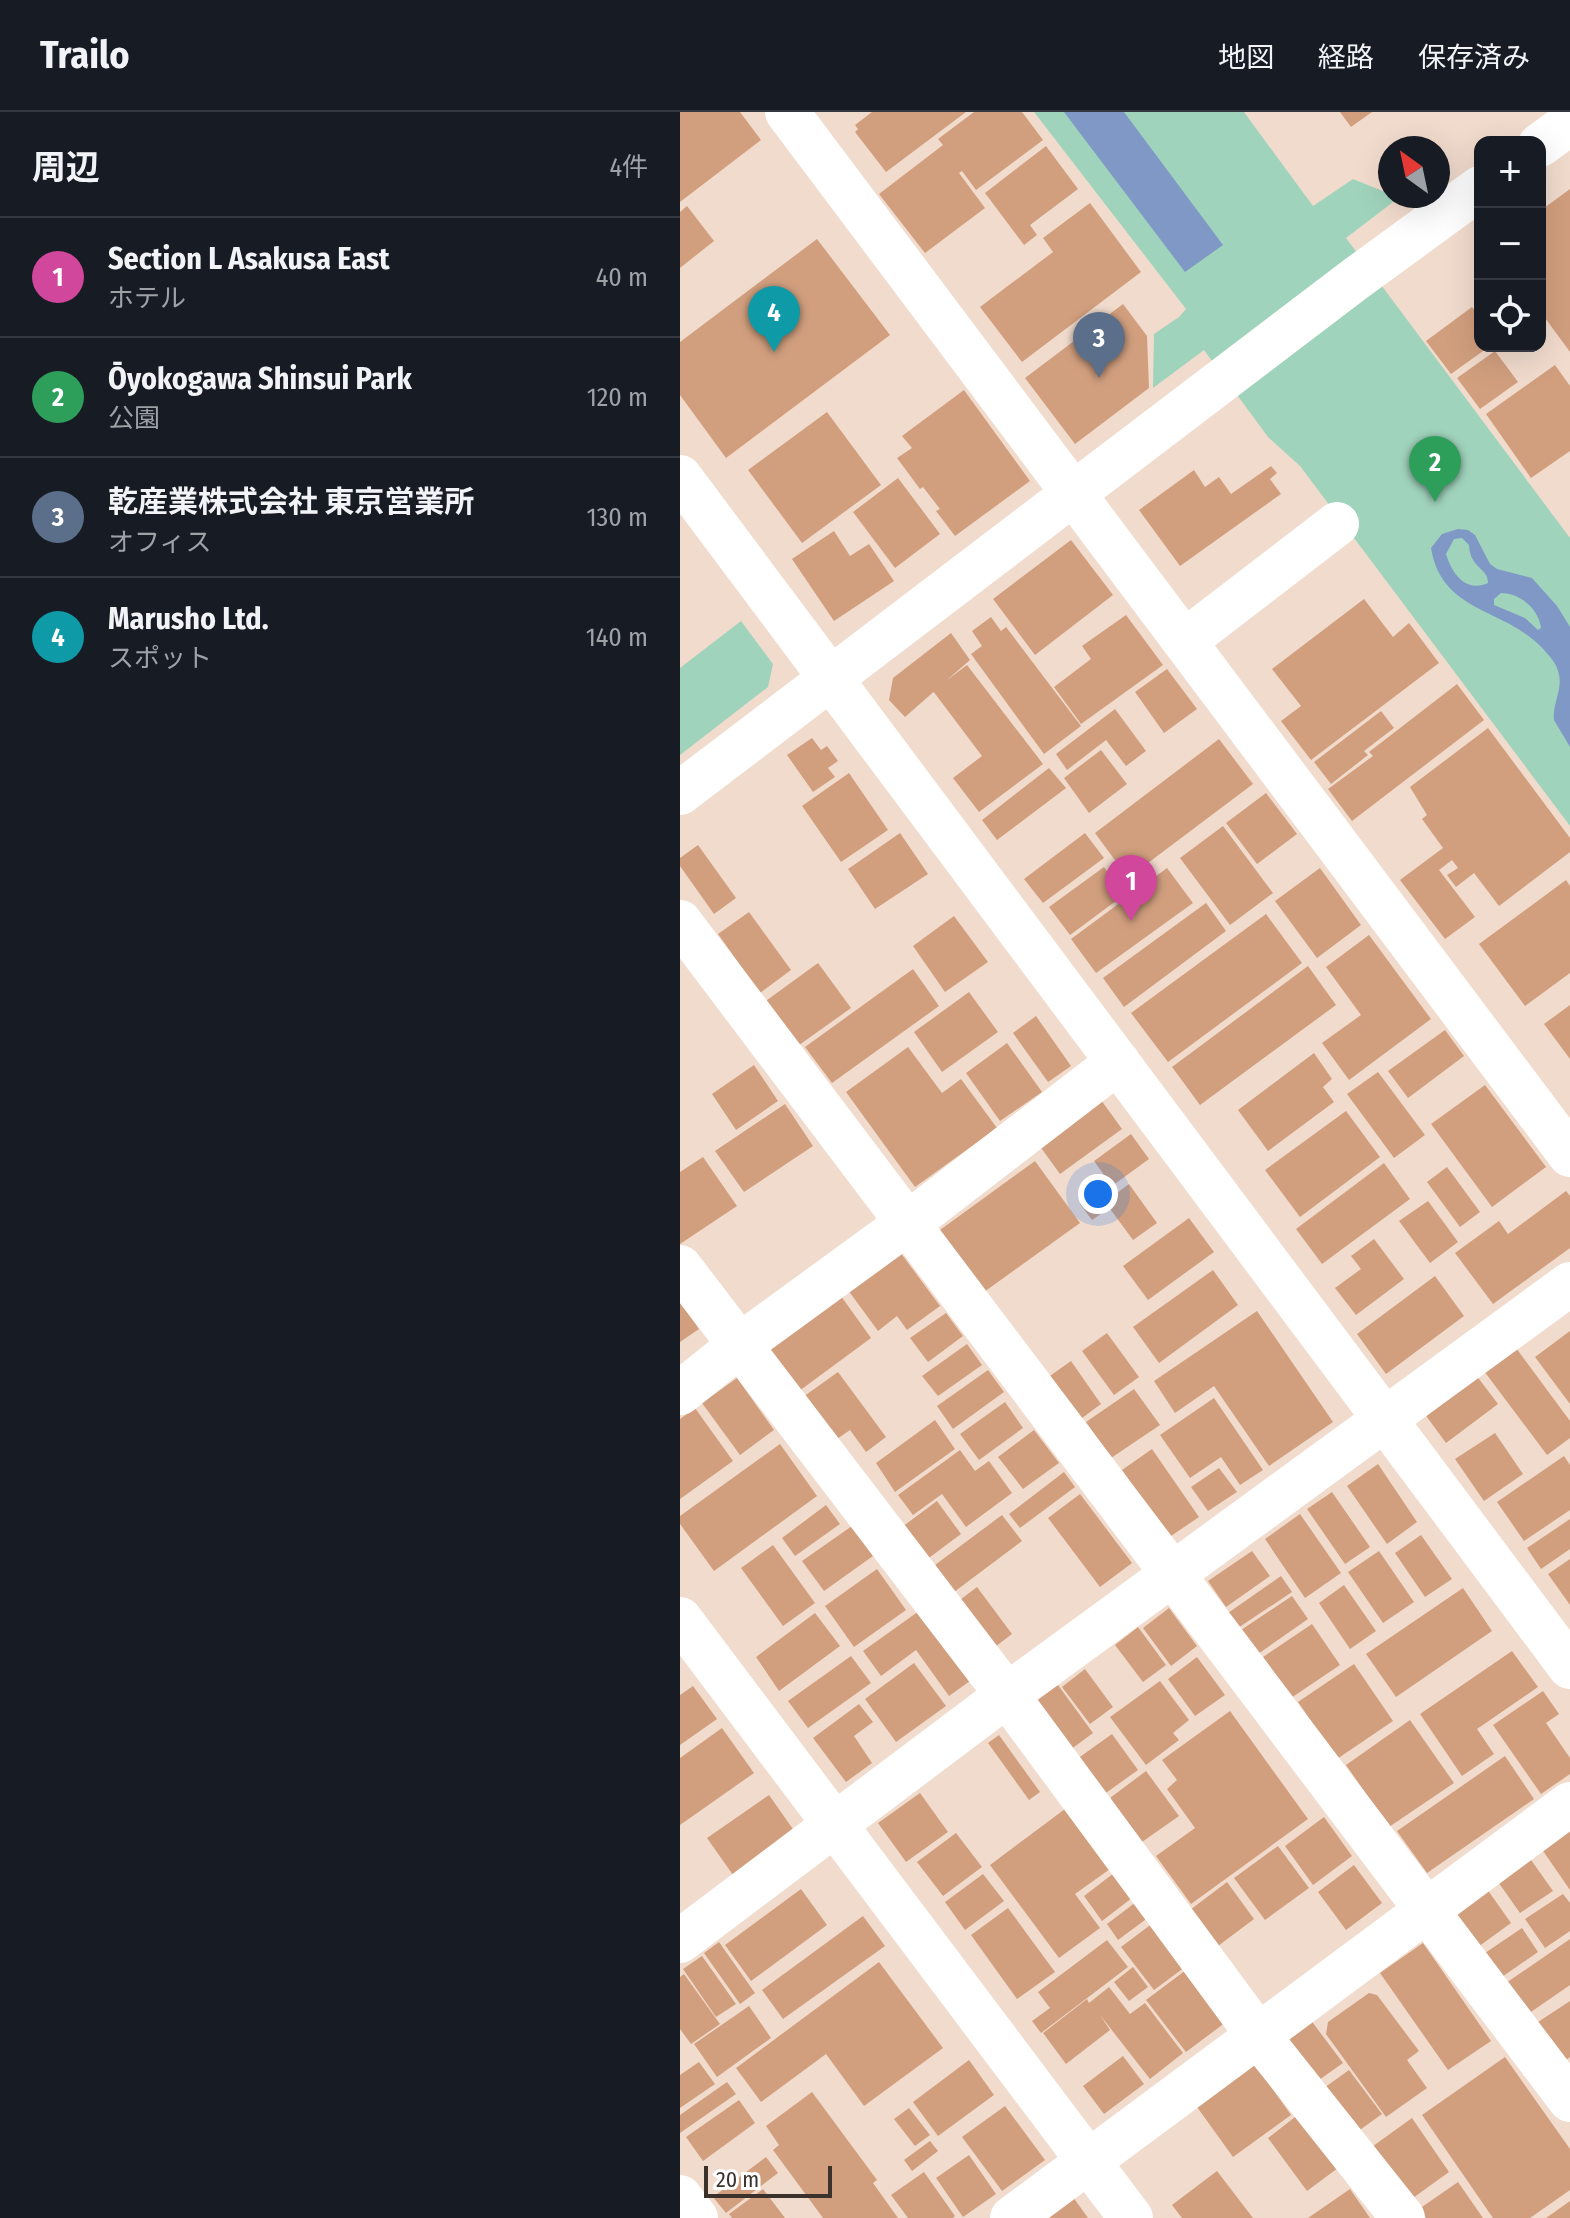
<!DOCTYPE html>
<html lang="ja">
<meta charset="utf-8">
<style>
body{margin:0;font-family:"Fira Sans Condensed","Noto Sans JP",sans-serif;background:#242831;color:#f1f3f6}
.controls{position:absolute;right:24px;top:24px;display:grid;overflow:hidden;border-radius:16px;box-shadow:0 8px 32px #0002}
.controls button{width:72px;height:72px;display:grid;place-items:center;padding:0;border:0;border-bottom:2px solid #363941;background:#171b24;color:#f1f3f6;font:40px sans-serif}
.compass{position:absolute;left:698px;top:24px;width:72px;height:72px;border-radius:50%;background:#171b24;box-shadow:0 8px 32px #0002;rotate:327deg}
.scale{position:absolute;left:24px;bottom:20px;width:128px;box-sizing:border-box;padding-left:8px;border:4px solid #3b322c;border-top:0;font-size:22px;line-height:28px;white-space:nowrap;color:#3b322c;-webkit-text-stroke:6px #fff;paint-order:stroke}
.you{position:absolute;left:418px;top:1082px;width:28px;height:28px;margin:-20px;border:6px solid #fff;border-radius:50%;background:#1a73e8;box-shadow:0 0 0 12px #1a73e833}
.badge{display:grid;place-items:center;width:52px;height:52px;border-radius:50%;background:#3f8173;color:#fff;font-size:26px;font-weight:700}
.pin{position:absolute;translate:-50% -66px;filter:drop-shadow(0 2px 4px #0008)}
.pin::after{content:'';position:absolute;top:42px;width:28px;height:24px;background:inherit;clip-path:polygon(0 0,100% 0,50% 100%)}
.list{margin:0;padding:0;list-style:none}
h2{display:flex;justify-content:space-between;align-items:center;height:104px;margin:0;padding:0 32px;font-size:34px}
h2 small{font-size:26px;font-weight:400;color:#9ea1a6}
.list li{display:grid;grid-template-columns:52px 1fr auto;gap:24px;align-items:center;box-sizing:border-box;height:120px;padding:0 32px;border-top:2px solid #363941}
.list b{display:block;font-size:30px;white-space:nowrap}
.list p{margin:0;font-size:26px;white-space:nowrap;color:#9ea1a6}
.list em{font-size:26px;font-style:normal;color:#9ea1a6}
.icon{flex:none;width:44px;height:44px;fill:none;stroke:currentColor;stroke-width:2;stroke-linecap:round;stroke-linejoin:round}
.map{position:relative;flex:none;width:890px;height:2106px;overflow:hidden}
header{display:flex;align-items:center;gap:48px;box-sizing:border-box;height:112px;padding:0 40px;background:#171b24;border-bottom:2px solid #363941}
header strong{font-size:38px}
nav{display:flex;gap:44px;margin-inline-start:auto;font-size:28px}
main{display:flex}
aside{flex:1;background:#171b24}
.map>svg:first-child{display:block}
</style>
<header>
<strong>Trailo</strong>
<nav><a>地図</a><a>経路</a><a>保存済み</a></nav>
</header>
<main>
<aside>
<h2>周辺<small>4件</small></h2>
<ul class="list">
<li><span class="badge" style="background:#d1479c">1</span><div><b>Section L Asakusa East</b><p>ホテル</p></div><em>40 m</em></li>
<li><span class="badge" style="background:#2e9e5b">2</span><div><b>Ōyokogawa Shinsui Park</b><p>公園</p></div><em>120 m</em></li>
<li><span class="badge" style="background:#5c6f8a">3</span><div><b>乾産業株式会社 東京営業所</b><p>オフィス</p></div><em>130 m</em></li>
<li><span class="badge" style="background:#0f9aa8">4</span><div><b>Marusho Ltd.</b><p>スポット</p></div><em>140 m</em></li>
</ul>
</aside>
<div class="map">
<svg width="890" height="2106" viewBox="0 0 890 2106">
<rect width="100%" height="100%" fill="#f1dbcd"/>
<path fill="#a0d3bc" d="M354,0H564L633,94L673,67L710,82V84H721L666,126L890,426V714L620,354L588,325L524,238L473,276L474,222L499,205L506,197Z
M61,509L93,552L88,575L0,643V556Z"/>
<path fill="#7f98c6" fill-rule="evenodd" d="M384,0H444L543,133L505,160Z
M778,417L788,418L795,423L810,452L817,457L852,466L877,494L890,515V635L874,608C872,591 884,576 878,559C876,551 870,545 865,539C827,495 762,503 751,436L762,422ZM782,426L789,433C790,457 808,455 808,471C786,481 772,462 766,442L774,427ZM821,481C841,481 859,498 861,516L858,518L845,506L814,493V487Z"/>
<path fill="#d19f7e" d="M0,0H60L81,28L0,90Z
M192,0H286L206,60L175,20L178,17L175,13Z
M294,0H342L363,28L296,78L282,59L279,61L305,96L245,141L199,82L263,33L258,27Z
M660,0H692L671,15Z
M366,34L398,77L350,113L357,123L344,133L305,81Z
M890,77V240L860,199V99Z
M410,91L461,160L342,250L300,195L373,140L363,126Z
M7,94L34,129L0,156V100Z
M137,127L210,223L46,346L0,283V230Z
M443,192L467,224L469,276L395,332L345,266Z
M792,195L800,206V234H810L771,262L746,229Z
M815,239L838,270L800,297L777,266Z
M875,253L890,274V339L851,366L806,302Z
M284,278L350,369L275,424L256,399L260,397L243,375L240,377L217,346L232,336L222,324Z
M147,300L201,373L122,431L68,358Z
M591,354L597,361L590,367L601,382L500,454L459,398L514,358L525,375L539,365L551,382Z
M218,366L260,422L215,456L173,400Z
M154,419L170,444L189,432L214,469L154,509L112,447Z
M391,428L433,483L355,543L313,487Z
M684,487L713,525L729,511L759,551L631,648L601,609L621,594L592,557Z
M446,503L483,553L401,612L374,575L411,547L402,534Z
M311,505L321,519L326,515L401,614L364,642L291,542L302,534L292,519Z
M271,521L290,548L225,605L209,588L213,566Z
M287,553L363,652L299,700L273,666L302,644L253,579Z
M487,557L517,597L484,621L455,580Z
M777,572L804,608L672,709L648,677L693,644L689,640Z
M435,597L466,639L446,654L426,628L387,658L376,642Z
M701,599L714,616L684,639L688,643L651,672L634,650Z
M808,616L890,726V740L819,794L794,761L776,775L767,763L778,756L772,748L759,758L795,805L765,827L720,768L763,736L742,707L747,703L730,675Z
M132,626L141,638L147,634L158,649L148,656L155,665L133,680L107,643Z
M539,627L573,672L448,766L415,721Z
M421,638L447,672L409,701L384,666Z
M369,656L386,676L317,728L302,708Z
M169,661L208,718L161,750L122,694Z
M586,681L617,722L577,752L546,711Z
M543,714L593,781L550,813L500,746Z
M220,721L248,762L195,797L168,757Z
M405,721L424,746L363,791L344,767Z
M18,733L56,786L34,802L0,754V746Z
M424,755L444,783L390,823L369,795Z
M487,756L513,791L416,861L391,827Z
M640,756L681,813L637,846L595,789Z
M886,768L890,774V861L845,894L799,832Z
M526,791L546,819L444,895L423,866Z
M69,800L111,858L80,881L38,822Z
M586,802L622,851L488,950L451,901Z
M274,804L308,850L265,880L233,834Z
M689,823L751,907L669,968L642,931L681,903L646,855Z
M138,851L171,896L115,936L83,891Z
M628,854L656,893L520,993L492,955Z
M233,857L259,894L152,971L125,935Z
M289,880L318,920L262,960L234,920Z
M890,893V947L864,912Z
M356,904L391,954L368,970L333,921Z
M765,918L784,944L728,986L708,959Z
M327,931L362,980L320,1009L286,961Z
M228,935L262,981L281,967L317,1016L235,1075L166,980Z
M634,941L652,967L643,975L654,990L588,1039L558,998Z
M74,953L98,989L56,1018L32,982Z
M698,960L745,1023L714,1046L667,982Z
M805,973L866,1055L812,1095L751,1012Z
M421,988L442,1017L380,1062L359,1033Z
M105,992L133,1034L64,1080L35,1039Z
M666,999L700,1045L620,1105L585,1058Z
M451,1022L469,1047L432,1074L414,1049Z
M23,1045L57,1094L0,1132V1060Z
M355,1049L400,1111L304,1180L260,1118Z
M704,1051L730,1087L642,1152L616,1117Z
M767,1055L800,1100L780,1115L747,1070Z
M449,1072L477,1111L453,1128L425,1090Z
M886,1079L890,1084V1136L813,1192L775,1141L819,1109L828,1122Z
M416,1081L428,1097L412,1108L400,1092Z
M748,1089L778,1130L750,1151L719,1109Z
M509,1106L534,1140L468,1188L443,1154Z
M694,1127L724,1167L676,1203L655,1176L681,1157L671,1144Z
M220,1140L260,1194L227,1218L217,1204L198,1219L168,1178Z
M533,1158L558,1193L479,1251L453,1215Z
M755,1164L784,1204L706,1262L677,1222Z
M161,1184L191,1226L111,1285L81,1243Z
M0,1189L19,1217L0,1230Z
M577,1199L653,1310L589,1354L534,1274L495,1301L474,1269Z
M266,1201L283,1224L248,1250L230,1226Z
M890,1219V1292L855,1245Z
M427,1221L459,1265L434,1283L402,1239Z
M287,1232L302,1253L258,1284L242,1264Z
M836,1236L890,1309V1326L867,1343L804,1259Z
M391,1249L421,1292L398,1309L367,1266Z
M308,1258L324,1280L273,1317L257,1294Z
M158,1260L206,1325L186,1340L170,1318L154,1329L123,1285Z
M796,1263L818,1292L766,1331L744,1301Z
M57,1266L94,1318L60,1343L22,1291Z
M454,1277L480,1313L431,1346L406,1310Z
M534,1286L583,1358L560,1373L541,1345L510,1366L480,1323Z
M325,1290L343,1316L299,1348L280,1322Z
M15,1296L53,1349L0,1387V1307Z
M255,1308L275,1337L215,1380L196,1351Z
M354,1318L379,1351L343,1377L318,1345Z
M815,1321L843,1362L804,1389L775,1347Z
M100,1332L137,1384L34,1459L0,1412V1404Z
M472,1337L519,1405L488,1426L442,1358Z
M280,1338L295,1359L309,1349L332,1381L286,1415L262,1382L233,1403L218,1383Z
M884,1344L890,1353V1398L844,1429L817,1390Z
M698,1352L737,1410L707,1432L667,1374Z
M539,1356L557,1380L528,1399L511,1375Z
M384,1360L395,1375L340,1416L329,1402Z
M652,1380L690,1435L665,1452L627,1397Z
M400,1382L452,1451L420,1475L368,1406Z
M257,1389L281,1422L242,1451L218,1418Z
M146,1393L160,1412L115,1444L102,1426Z
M620,1402L661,1461L625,1486L585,1427Z
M322,1403L342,1429L274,1480L255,1453Z
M890,1407V1437L861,1457L847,1436Z
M172,1414L193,1444L144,1479L122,1449Z
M741,1423L772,1467L745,1485L715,1441Z
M93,1433L135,1491L103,1514L61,1456Z
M572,1439L590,1464L546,1495L528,1469Z
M699,1439L734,1490L703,1511L668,1460Z
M890,1447V1493L868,1462Z
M197,1457L226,1498L174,1535L145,1494Z
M601,1464L612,1480L558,1516L548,1501Z
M664,1473L696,1519L670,1537L639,1491Z
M297,1475L332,1522L307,1541L272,1494Z
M783,1476L812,1519L716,1585L686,1542Z
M612,1484L628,1507L578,1542L561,1518Z
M489,1496L517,1534L491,1554L463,1516Z
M239,1499L290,1569L269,1584L236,1538L201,1564L183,1539Z
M135,1501L160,1534L99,1579L76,1545Z
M632,1512L660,1553L611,1586L583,1545Z
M458,1515L486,1553L463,1570L435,1533Z
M832,1539L858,1575L797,1617L814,1642L782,1664L740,1602Z
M171,1544L191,1571L128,1616L108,1589Z
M517,1545L545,1583L515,1604L488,1567Z
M234,1551L266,1594L216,1630L185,1587Z
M674,1552L713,1609L657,1647L618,1590Z
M405,1557L433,1595L410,1612L382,1575Z
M480,1569L509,1608L493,1621L499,1628L466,1653L430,1605Z
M378,1573L413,1621L382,1644L347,1595Z
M13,1574L37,1607L0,1633V1583Z
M863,1579L879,1602L866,1611L890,1646V1662L861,1682L813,1613Z
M179,1592L193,1610L174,1624L192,1651L166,1670L133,1626Z
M550,1599L628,1707L511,1792L476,1744L515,1716L487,1677L497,1668L482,1648Z
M730,1608L774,1671L709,1715L666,1653Z
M42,1616L74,1661L0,1713V1646Z
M432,1622L458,1658L416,1688L390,1652Z
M319,1623L360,1680L349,1688L308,1631Z
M825,1644L854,1687L747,1761L717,1719Z
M466,1659L499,1704L462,1730L430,1686Z
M240,1681L268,1720L226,1750L198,1711Z
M89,1683L115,1720L53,1763L27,1726Z
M385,1697L430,1757L395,1782L420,1816L379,1846L310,1753Z
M644,1705L672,1744L633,1773L605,1734Z
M890,1716V1778L861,1736Z
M276,1721L302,1755L263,1784L237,1750Z
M598,1734L629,1776L585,1808L554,1766Z
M849,1745L873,1779L840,1801L816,1767Z
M674,1753L702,1791L666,1818L638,1780Z
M434,1761L452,1786L422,1809L404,1784Z
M303,1762L324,1789L285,1818L265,1790Z
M547,1770L574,1807L538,1834L510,1798Z
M121,1777L147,1813L71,1869L45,1833Z
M807,1777L831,1811L798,1835L773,1799Z
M883,1782L890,1791V1819L865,1836L845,1807Z
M456,1790L469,1805L438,1828L427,1812Z
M328,1796L375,1860L337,1887L291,1823Z
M183,1804L205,1834L103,1907L82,1878Z
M473,1811L505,1855L474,1878L441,1835Z
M842,1816L858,1840L819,1867L802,1843Z
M890,1827V1873L848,1902L826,1871Z
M427,1828L448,1855L361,1921L352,1909L370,1896L358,1880Z
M39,1830L75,1881L60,1892L24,1841Z
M743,1831L811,1929L768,1958L700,1861Z
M22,1844L56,1892L36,1905L3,1857Z
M199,1850L263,1936L184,1994L146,1942L81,1990L56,1956Z
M453,1855L468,1875L449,1889L434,1870Z
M506,1858L546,1910L506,1940L466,1888Z
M4,1862L40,1912L11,1932L0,1917V1865Z
M429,1875L450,1902L465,1891L503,1941L470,1967L420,1903L430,1918L386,1952L363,1921L407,1887L409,1891Z
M689,1881L697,1883L739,1939L727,1948L747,1976L706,2005L646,1922L648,1910Z
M890,1889V1945L881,1951L855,1912Z
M69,1894L91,1926L37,1965L14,1932Z
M630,1907L663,1951L639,1968L606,1923Z
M443,1944L464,1972L424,2002L403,1974Z
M825,1945L890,2037V2078L850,2106H813L742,2003Z
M289,1948L314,1983L258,2024L233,1990Z
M19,1950L35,1972L0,1996V1963Z
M575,1952L611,2003L553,2045L517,1995Z
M669,1958L702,2002L677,2020L644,1976Z
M47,1970L56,1982L0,2021V2003Z
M132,1980L197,2068L193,2071L218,2106H143L93,2038L99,2033L86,2014Z
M59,1988L75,2011L23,2049L6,2025Z
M325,1994L365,2048L322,2079L282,2025Z
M229,1996L250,2023L235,2034L214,2007Z
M619,2002L658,2056L627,2079L588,2026Z
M732,2006L769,2060L726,2091L689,2037Z
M250,2029L258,2039L232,2059L224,2048Z
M289,2043L316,2082L283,2105L256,2066Z
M86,2045L98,2061L46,2101L33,2085Z
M537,2059L573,2106H502L492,2093Z
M244,2060L275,2104L273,2106H228L211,2083Z
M778,2070L803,2106H746L739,2097Z
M83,2077L105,2106H52L49,2102Z
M670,2077L690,2106H628Z
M393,2085L408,2106H364Z
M890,2089V2106H866Z"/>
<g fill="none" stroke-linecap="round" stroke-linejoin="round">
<path stroke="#fff" stroke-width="44" d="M107,0L890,1043
M860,33L890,11
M0,365L890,1555
M506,528L657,412
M0,681L674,168L800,76
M0,810L890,1988
M0,1155L327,1583L577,1922L723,2106
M0,1281L60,1233L248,1096L438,950
M0,1507L451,2106
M0,1829L327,1583L890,1172
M0,2085L16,2106
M332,2106L890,1692"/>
</g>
</svg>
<div class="controls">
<button>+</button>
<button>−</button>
<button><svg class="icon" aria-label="locate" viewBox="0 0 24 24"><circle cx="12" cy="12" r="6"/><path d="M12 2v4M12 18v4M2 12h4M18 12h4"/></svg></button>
</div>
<svg class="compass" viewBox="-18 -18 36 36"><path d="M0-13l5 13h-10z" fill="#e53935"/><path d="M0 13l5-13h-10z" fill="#9ea1a6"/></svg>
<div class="scale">20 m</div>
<div class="you"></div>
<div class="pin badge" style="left:451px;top:809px;background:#d1479c">1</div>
<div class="pin badge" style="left:755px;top:390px;background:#2e9e5b">2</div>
<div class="pin badge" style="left:419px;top:266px;background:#5c6f8a">3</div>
<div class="pin badge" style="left:94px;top:240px;background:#0f9aa8">4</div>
</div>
</main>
